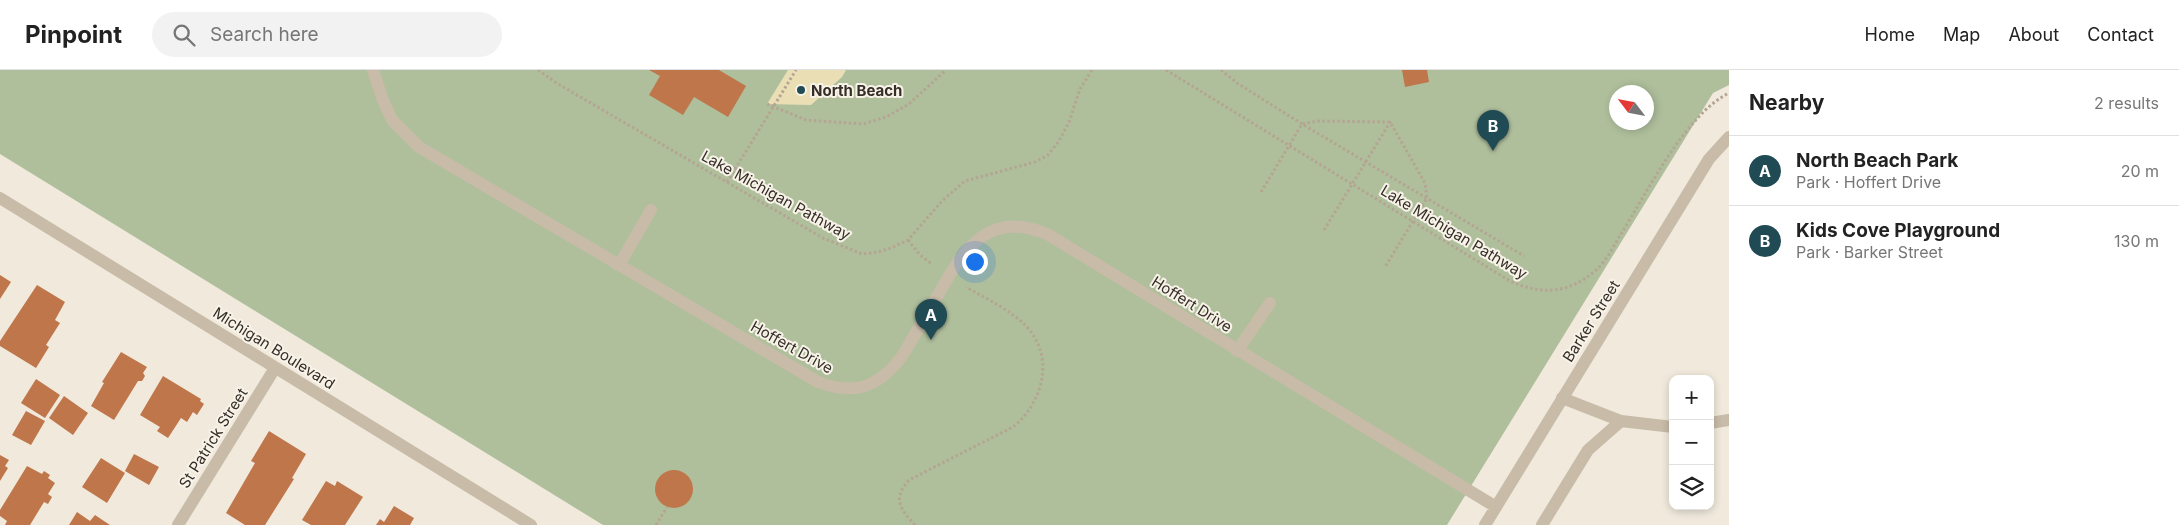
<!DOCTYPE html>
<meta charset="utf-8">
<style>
body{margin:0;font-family:Inter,sans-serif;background:#f2f2f2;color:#222}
.controls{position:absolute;right:15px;bottom:15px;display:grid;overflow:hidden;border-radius:10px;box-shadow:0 2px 8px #0003}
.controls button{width:45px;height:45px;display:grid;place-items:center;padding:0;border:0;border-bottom:1px solid #e0e0e0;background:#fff;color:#222;font:25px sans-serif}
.compass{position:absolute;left:1609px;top:15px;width:45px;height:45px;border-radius:50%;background:#fff;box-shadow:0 2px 8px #0003;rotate:302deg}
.you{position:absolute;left:974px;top:191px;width:18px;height:18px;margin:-12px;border:4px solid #fff;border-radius:50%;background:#1a73e8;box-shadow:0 0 0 8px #1a73e833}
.badge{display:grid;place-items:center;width:32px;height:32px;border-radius:50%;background:#204a54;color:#fff;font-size:16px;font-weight:700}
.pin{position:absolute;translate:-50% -41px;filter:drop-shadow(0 1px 2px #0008)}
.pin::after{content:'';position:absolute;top:26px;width:18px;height:15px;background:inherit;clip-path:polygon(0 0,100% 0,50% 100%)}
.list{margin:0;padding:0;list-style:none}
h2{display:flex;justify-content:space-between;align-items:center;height:65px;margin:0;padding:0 20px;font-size:21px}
h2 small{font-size:16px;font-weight:400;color:#767676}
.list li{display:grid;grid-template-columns:32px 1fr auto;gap:15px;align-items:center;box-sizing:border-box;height:70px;padding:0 20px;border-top:1px solid #e0e0e0}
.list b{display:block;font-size:19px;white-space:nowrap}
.list p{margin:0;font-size:16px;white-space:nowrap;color:#767676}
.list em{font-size:16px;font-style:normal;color:#767676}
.icon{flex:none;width:28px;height:28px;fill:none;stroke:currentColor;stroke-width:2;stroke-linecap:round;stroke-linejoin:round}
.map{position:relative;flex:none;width:1729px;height:455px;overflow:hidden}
header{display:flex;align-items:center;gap:30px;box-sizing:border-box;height:70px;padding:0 25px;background:#fff;border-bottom:1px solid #e0e0e0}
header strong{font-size:24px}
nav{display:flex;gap:28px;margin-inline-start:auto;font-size:18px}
.search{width:350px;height:45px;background:#f2f2f2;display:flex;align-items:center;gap:12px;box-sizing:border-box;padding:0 18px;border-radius:28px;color:#767676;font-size:19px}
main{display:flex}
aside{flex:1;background:#fff}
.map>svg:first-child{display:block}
</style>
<header>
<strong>Pinpoint</strong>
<div class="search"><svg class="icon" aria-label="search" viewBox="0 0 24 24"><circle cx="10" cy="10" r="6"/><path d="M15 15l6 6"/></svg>Search here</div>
<nav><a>Home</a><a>Map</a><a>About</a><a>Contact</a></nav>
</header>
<main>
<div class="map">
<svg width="1729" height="455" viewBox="0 0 1729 455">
<rect width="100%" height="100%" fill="#f0e9dc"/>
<path fill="#afbf9c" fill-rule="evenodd" d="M0,0H1729V15L1713,23L1447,455H603L0,84ZM1616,22H1646V52H1616Z"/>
<path fill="#eadfb4" d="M788,0H846L842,7L811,35L767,34Z"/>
<path fill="#bf764b" d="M649,0H719L746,16L728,47L694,27L683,45L649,25L660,6Z
M1402,0H1427L1429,12L1405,17Z
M0,205L11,212L0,229Z
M37,215L65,232L55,250L60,253L46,275L49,277L36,298L0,276V271Z
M121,282L147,297L143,303L145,306L142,311H138L114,350L91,336L104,313L102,312Z
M163,306L201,329L200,331L204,334L197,345L193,342L187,352L181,348L168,368L157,361L160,357L140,345Z
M36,309L60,325L45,348L21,333Z
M64,326L88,343L73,365L49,348Z
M26,341L45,351L31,375L12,365Z
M269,361L306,384L292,408L294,409L265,455H245L226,443L255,393L251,391Z
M134,384L159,397L149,415L125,401Z
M0,385L9,390L5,396L8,398L0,411Z
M101,388L125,403L107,433L82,417Z
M27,396L42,404L44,401L50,405L48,408L55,413L48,424L52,427L48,434L44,432L30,455H5L7,451L0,446V440Z
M655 419a19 19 0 1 1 38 0a19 19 0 1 1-38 0Z
M326,411L335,416L337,411L363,427L345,455H311L302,450Z
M394,436L414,448L410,455H376L380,449L384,452Z
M77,442L90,451L95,445L110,455H69Z"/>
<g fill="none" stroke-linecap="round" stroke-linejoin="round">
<path stroke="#b4a593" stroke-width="3" stroke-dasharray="2.5 2.5" stroke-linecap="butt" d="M538,0L558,14L823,168L862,184L878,182L891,178L908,170L942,131L965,111L1035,92L1048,85L1059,71L1069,52L1080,19L1092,0
M1166,0L1510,211C1541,225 1568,224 1595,201C1606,192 1614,175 1621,164C1648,121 1685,45 1729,23
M1221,0L1237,13L1302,54L1524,186
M767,34L806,50L863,54L886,47L909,34L946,0
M727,112L796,0
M1261,122L1302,54L1319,51L1390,52L1425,113L1427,128L1385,197
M1324,160L1392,49
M908,170L920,185L932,194
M656,455L667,437
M915,455C900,439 892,429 909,410L1013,357C1043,333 1056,286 1025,255C1009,239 985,228 966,217"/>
<path stroke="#c8bba8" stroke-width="12" d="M619,195L651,140
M1237,281L1270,233
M1562,328L1621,351L1673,357
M1710,353L1729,350
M1542,455L1588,380L1621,351"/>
<path stroke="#c8bba8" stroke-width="12" d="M373,0L382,28L392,50L419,77L818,312C855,326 879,317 902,286C915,265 927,244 939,223C965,177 989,140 1047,164L1496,437
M0,128L531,455
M178,455L275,298
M1485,455L1709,89L1729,67"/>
</g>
<circle fill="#204a54" stroke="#f8f3e8" stroke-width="2" cx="801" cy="20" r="5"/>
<g text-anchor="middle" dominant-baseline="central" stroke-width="4" stroke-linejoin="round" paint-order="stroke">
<g font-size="15" font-weight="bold" fill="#352e28" stroke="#f8f3e8" text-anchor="start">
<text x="811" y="20">North Beach</text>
</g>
<g font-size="15" fill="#352e28" stroke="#f8f3e8">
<text transform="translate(776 125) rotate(29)">Lake Michigan Pathway</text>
<text transform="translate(1454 162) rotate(31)">Lake Michigan Pathway</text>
<text transform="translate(1192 234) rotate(32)">Hoffert Drive</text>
<text transform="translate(1591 251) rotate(-58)">Barker Street</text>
<text transform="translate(792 277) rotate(29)">Hoffert Drive</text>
<text transform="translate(274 278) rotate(32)">Michigan Boulevard</text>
<text transform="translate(213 368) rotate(-58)">St Patrick Street</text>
</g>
</g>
</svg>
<div class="controls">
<button>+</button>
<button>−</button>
<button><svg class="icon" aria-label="layers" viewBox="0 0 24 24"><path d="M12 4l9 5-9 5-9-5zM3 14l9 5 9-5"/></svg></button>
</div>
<svg class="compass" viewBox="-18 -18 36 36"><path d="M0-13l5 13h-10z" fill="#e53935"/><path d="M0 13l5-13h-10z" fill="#767676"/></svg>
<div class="you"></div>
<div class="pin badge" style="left:931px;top:270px">A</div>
<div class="pin badge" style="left:1493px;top:81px">B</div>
</div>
<aside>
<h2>Nearby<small>2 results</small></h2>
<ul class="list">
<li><span class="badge">A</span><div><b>North Beach Park</b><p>Park · Hoffert Drive</p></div><em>20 m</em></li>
<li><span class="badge">B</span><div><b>Kids Cove Playground</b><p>Park · Barker Street</p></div><em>130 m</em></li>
</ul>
</aside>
</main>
